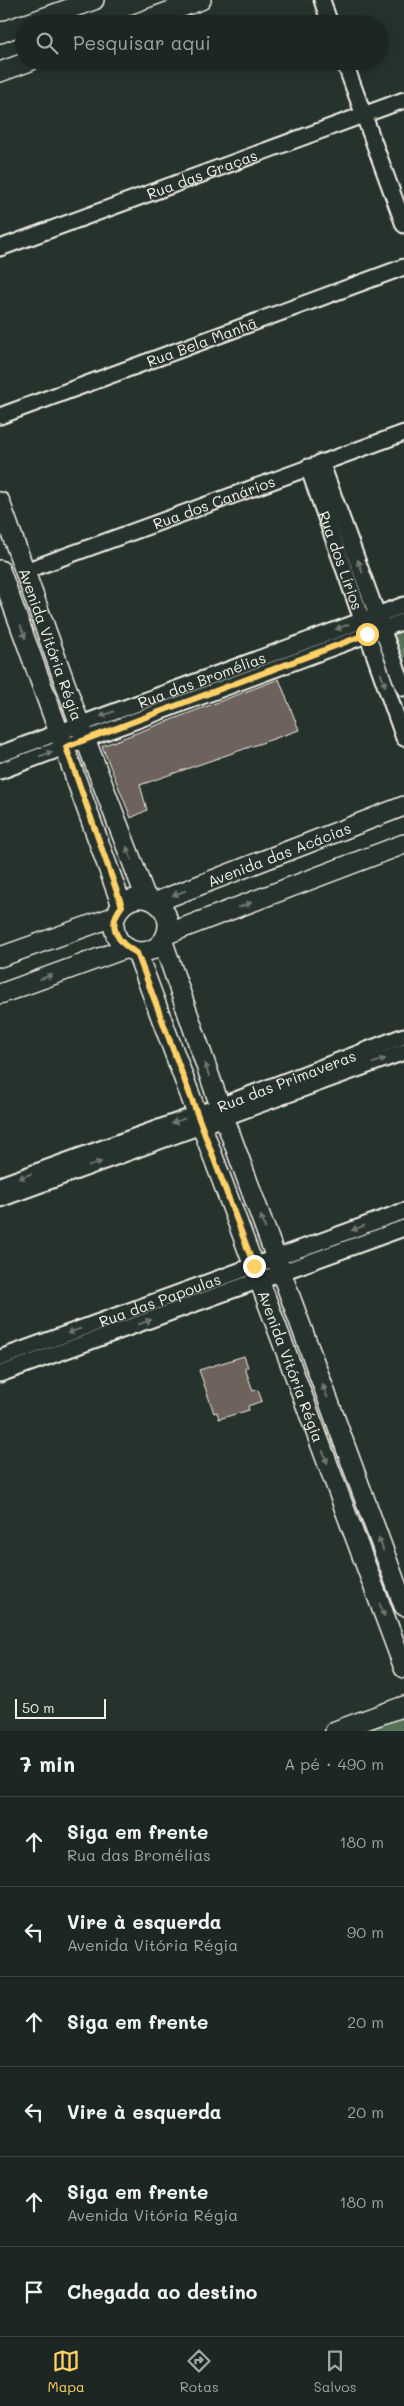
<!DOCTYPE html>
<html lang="pt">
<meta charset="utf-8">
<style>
body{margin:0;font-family:Mali,sans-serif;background:#252e2a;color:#f1f3f6}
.scale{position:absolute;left:15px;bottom:12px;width:91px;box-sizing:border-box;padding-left:5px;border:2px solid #f4f1e8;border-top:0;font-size:14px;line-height:18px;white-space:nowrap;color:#f4f1e8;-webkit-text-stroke:4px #26332d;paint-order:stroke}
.stop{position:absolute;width:15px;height:15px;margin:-11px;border:4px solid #ffd166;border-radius:50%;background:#fff}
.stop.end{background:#ffd166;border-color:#fff;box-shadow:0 1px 5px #0008}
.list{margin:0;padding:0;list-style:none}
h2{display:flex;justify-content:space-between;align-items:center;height:65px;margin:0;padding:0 20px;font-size:21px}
h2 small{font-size:16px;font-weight:400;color:#a0a5a5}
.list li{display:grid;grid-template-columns:32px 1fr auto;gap:15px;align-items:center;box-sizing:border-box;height:90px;padding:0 20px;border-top:1px solid #3a4340}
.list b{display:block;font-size:19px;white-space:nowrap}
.list p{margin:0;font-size:16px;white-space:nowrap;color:#a0a5a5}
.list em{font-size:16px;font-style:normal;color:#a0a5a5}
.icon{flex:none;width:28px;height:28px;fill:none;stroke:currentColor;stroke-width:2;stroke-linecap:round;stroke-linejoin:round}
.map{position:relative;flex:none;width:404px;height:1731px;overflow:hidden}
.search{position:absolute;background:#1c2622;box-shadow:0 2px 12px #0003;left:15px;right:15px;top:15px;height:55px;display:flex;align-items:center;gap:12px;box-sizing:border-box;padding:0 18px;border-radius:28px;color:#a0a5a5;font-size:19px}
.sheet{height:605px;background:#1c2622}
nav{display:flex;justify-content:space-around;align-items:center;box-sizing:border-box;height:70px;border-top:1px solid #3a4340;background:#1c2622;font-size:14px;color:#a0a5a5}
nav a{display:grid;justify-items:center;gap:2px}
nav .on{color:#ffd166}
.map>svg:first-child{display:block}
</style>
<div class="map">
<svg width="404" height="1731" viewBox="0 0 404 1731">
<rect width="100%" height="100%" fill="#26332d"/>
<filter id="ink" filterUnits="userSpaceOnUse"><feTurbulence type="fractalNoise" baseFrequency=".02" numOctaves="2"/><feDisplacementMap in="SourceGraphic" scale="10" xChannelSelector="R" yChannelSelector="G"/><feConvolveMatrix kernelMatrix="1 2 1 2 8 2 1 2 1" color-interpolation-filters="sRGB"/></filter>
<g filter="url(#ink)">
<path fill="#557259" stroke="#a4b2a0" d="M404,627V665L390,632Z
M404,1715V1731H353Z"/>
<path fill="#6e625c" stroke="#f4f1e8" d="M279,679L299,730L140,785L147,810L131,818L102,746Z
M244,1356L248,1367L245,1368L253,1391L258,1390L262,1401L248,1406L249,1410L219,1419L217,1412L214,1413L199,1370Z"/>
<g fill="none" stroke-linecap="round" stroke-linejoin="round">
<g stroke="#f4f1e8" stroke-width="19">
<g id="minor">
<path d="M322,0L330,24"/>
<path d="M344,61L404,225"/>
<path id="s1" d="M0,248L404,100"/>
<path id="s2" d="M0,416L404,267"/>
<path d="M321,462L404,688"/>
<path id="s3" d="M308,467L404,738"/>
<path id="s4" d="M25,571L404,433"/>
<path id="s5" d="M0,754L404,605"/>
<path d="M0,771L404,621"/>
<path id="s6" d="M0,1185L220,1106L404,1036"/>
<path d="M0,1199L404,1052"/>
<path id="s7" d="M0,1358L404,1211"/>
<path d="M0,1374L404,1228"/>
</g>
</g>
<g stroke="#f4f1e8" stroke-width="22">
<g id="tertiary">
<path d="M26,24L94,0"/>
<path d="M135,24L201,0"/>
<path d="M0,33L24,24"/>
<path d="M0,72L30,61"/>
<path id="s8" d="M0,502L80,725L146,898"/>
<path d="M0,570L122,906"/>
<circle cx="141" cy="925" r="27"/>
<path id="s9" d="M156,902L404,806"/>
<path d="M167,934L404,844"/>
<path d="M163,942L220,1106L404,1606"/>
<path id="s10" d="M137,953L404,1668"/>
<path d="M0,957L116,916"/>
<path d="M0,994L127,948"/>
<path d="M335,1731L404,1706"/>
</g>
</g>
<use href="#minor" stroke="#26332d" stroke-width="15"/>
<use href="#tertiary" stroke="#26332d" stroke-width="19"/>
</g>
<defs><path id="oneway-solid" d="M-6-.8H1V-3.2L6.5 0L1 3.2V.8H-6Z" transform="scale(1.25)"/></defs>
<g fill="#6e766e">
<use href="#oneway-solid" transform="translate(360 566) rotate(-110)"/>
<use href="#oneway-solid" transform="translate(342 627) rotate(160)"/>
<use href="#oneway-solid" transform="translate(23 632) rotate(70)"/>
<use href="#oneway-solid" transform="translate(383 680) rotate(70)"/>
<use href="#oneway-solid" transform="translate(107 714) rotate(160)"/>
<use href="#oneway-solid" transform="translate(46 754) rotate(-20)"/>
<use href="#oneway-solid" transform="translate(129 853) rotate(-111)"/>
<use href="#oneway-solid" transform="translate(179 893) rotate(159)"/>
<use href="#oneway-solid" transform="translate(245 905) rotate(-21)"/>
<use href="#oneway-solid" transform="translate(46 977) rotate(-20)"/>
<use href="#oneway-solid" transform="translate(379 1061) rotate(-20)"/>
<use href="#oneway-solid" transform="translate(207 1070) rotate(-109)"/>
<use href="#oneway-solid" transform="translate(178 1121) rotate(160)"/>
<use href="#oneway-solid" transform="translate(95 1164) rotate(-20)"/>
<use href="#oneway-solid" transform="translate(25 1176) rotate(160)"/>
<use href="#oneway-solid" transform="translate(263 1222) rotate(-110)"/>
<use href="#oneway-solid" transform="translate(358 1228) rotate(160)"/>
<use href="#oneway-solid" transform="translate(145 1322) rotate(-20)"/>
<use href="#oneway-solid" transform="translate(74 1331) rotate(160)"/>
<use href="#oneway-solid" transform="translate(325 1391) rotate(-110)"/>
<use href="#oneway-solid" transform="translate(325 1457) rotate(69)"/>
<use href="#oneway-solid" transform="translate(381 1544) rotate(-110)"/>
<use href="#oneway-solid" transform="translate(382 1610) rotate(69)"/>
</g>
</g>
<g fill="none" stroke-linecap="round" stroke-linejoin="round" filter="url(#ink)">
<path stroke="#ffd166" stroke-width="6" d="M254,1266L137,953C117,943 106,925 122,906L66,747L367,634"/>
</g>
<g text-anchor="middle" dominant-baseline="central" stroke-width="4" stroke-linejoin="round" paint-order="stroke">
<g font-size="15" fill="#f4f1e8" stroke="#26332d">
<text stroke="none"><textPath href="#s1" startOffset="215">Rua das Graças</textPath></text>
<text stroke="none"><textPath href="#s2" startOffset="215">Rua Bela Manhã</textPath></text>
<text stroke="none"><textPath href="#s4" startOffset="201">Rua dos Canários</textPath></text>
<text stroke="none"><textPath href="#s3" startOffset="99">Rua dos Lírios</textPath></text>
<text stroke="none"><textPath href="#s8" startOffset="151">Avenida Vitória Régia</textPath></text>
<text stroke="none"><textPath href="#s5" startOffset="215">Rua das Bromélias</textPath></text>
<text stroke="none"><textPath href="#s9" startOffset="132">Avenida das Acácias</textPath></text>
<text stroke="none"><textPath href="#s6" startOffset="305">Rua das Primaveras</textPath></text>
<text stroke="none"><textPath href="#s7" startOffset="170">Rua das Papoulas</textPath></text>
<text stroke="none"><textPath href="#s10" startOffset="441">Avenida Vitória Régia</textPath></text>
</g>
</g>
</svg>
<div class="scale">50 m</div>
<div class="stop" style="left:367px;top:634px"></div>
<div class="stop end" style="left:254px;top:1266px"></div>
<div class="search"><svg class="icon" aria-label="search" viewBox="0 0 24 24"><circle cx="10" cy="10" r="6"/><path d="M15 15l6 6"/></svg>Pesquisar aqui</div>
</div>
<section class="sheet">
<h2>7 min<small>A pé · 490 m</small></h2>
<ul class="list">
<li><svg class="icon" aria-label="ahead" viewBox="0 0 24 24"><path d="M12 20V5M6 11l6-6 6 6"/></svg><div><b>Siga em frente</b><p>Rua das Bromélias</p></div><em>180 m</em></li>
<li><svg class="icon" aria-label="left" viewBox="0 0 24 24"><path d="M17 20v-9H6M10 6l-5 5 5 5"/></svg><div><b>Vire à esquerda</b><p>Avenida Vitória Régia</p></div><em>90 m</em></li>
<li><svg class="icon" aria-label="ahead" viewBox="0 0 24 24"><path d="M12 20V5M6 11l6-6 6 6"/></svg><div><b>Siga em frente</b></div><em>20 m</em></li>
<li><svg class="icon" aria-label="left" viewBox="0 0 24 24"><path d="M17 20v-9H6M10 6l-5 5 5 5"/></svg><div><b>Vire à esquerda</b></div><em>20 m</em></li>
<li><svg class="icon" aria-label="ahead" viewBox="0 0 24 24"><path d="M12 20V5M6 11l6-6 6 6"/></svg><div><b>Siga em frente</b><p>Avenida Vitória Régia</p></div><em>180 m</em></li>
<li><svg class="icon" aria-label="arrive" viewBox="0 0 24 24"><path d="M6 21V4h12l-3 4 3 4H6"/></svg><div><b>Chegada ao destino</b></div></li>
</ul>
</section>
<nav>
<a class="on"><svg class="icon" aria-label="map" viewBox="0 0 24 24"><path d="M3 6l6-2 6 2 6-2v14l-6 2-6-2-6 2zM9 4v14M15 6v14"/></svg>Mapa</a>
<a><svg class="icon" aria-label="directions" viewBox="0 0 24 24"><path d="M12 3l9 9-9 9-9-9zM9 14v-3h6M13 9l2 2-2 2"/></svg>Rotas</a>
<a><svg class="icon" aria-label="saved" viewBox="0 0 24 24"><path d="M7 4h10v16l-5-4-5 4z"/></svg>Salvos</a>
</nav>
